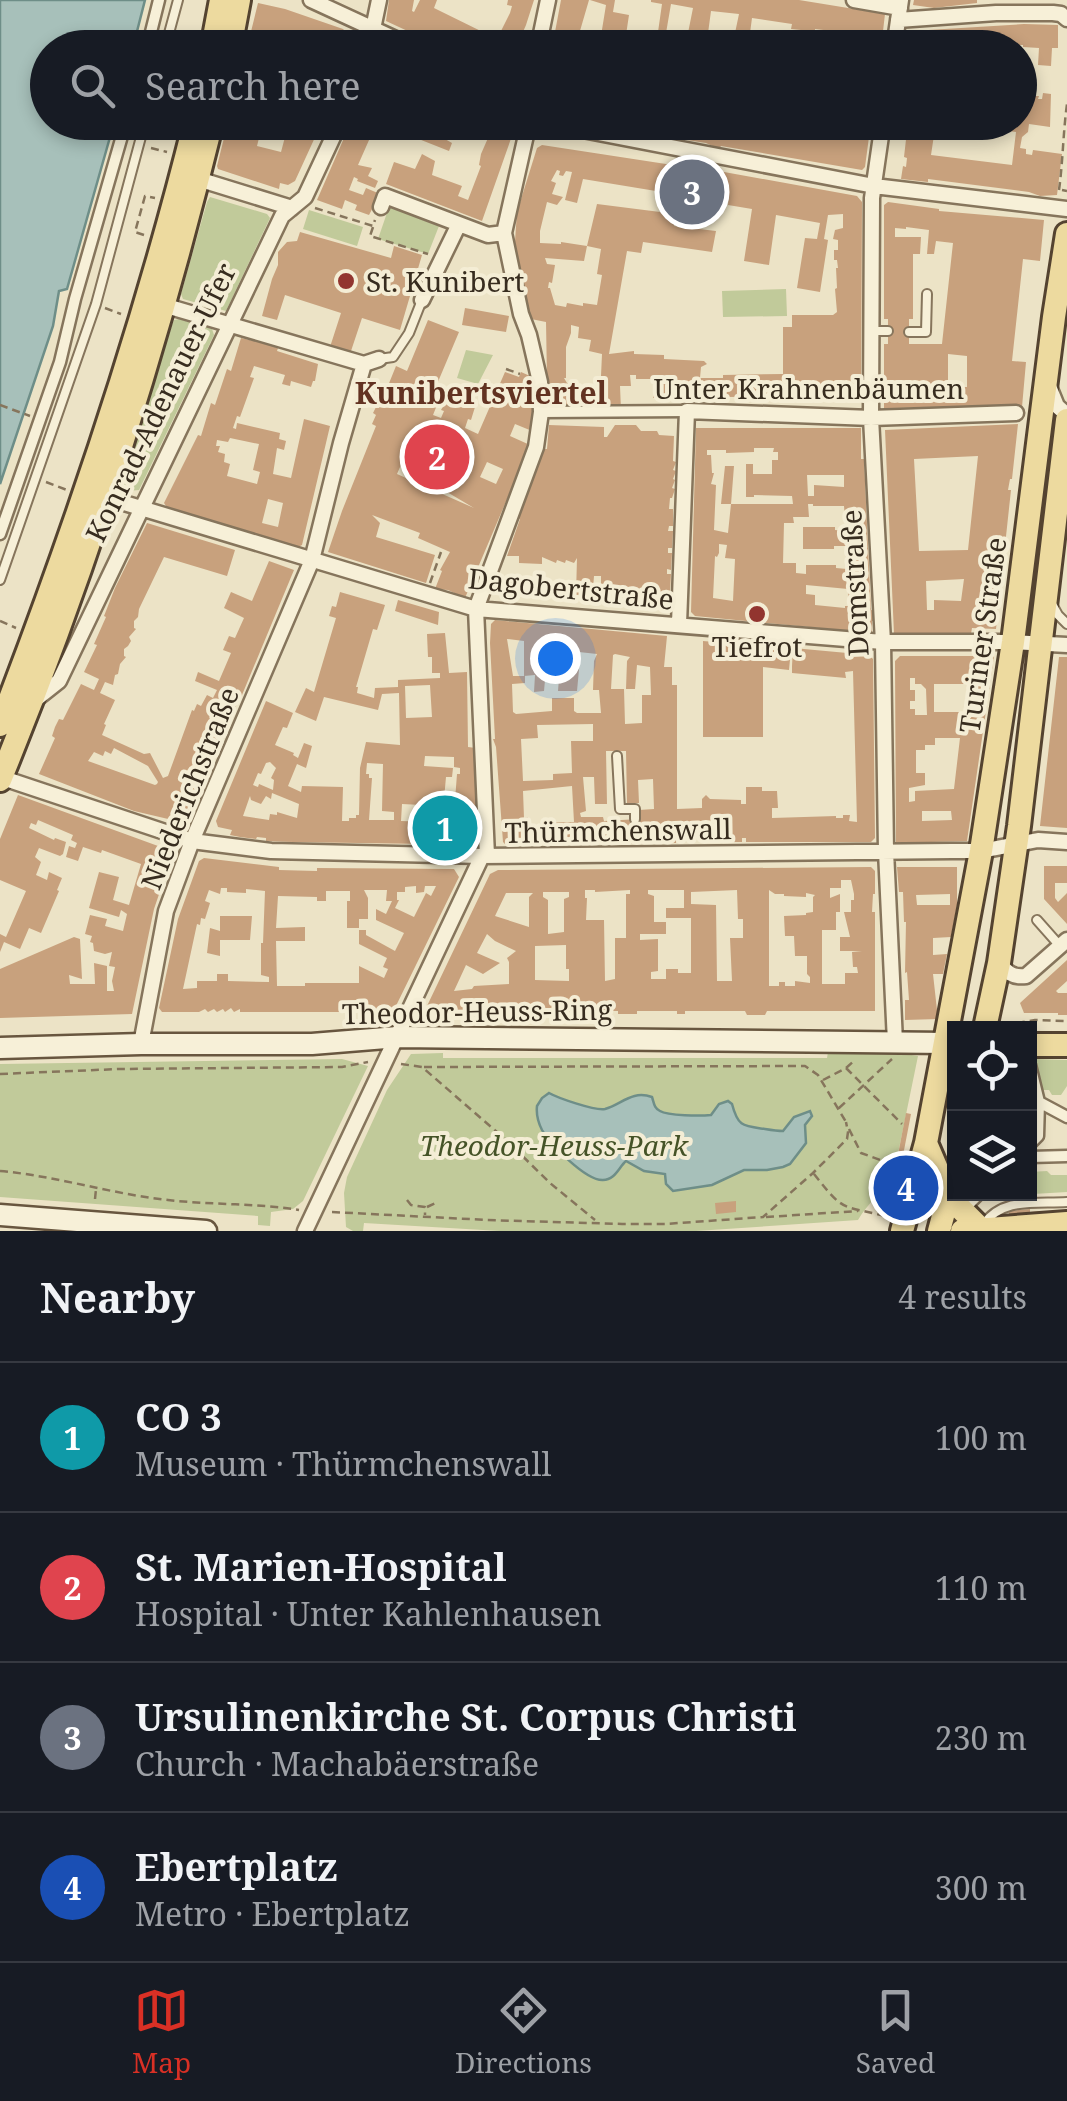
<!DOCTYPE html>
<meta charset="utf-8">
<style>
body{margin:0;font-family:"Noto Serif",serif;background:#20242c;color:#f1f3f6}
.controls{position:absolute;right:30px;bottom:30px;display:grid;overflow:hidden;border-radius:0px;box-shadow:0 5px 15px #0003}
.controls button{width:90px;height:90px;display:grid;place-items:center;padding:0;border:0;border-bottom:2px solid #363941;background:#171b24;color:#f1f3f6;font:50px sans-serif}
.you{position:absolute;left:555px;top:658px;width:35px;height:35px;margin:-25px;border:8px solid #fff;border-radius:50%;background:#1a73e8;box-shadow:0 0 0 15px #1a73e833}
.badge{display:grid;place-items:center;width:65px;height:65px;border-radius:50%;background:#d93025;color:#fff;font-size:32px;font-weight:700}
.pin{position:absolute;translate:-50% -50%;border:5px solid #fff;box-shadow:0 2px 10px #0006}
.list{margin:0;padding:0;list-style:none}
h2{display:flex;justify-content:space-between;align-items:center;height:130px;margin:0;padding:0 40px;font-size:42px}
h2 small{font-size:32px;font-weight:400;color:#9ea1a6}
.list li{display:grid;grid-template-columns:65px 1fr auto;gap:30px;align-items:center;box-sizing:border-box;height:150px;padding:0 40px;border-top:2px solid #363941}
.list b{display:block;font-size:38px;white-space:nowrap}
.list p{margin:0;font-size:32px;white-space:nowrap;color:#9ea1a6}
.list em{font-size:32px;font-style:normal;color:#9ea1a6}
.icon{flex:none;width:55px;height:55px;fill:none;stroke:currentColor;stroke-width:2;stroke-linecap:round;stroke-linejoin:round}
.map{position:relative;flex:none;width:1067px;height:1231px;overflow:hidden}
.search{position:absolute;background:#171b24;box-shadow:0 5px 15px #0003;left:30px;right:30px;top:30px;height:110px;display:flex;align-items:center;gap:25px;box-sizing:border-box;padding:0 35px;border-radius:55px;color:#9ea1a6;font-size:38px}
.sheet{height:730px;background:#171b24}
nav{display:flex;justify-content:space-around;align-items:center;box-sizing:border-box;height:140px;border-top:2px solid #363941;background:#171b24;font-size:28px;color:#9ea1a6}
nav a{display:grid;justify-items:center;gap:5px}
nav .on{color:#d93025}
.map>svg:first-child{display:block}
</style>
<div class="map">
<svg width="1067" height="1231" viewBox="0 0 1067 1231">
<rect width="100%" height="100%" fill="#ece3c6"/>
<path fill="#c1ca9a" d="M210,197L267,214L270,218L226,311L183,299L181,294L207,202Z
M389,207L439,226L428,254L378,239Z
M309,210L363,227L357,246L303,229Z
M786,289L787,316L723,317L722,291Z
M179,319L212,329L214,335L139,490L128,491L123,484L172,325L174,320Z
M466,350L493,355L478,384L457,378Z
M1050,429L1059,430L1037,627L1028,628Z
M828,1052L899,1053L918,1056L894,1173C883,1191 868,1203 858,1220L696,1231H500L364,1223L363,1231H353L346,1227L344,1193L347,1177L387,1090L411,1054L443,1053V1058H827Z
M342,1059L368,1066L303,1201L293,1209L271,1212L270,1226L258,1225V1216L0,1197V1064Z
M1033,1059L1067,1060V1086L1061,1095H1052L1049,1090H1042Z
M1047,1171L1051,1175H1067V1192L999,1196L1001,1194H1030V1172Z"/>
<path fill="#a7c0ba" stroke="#6e8e88" stroke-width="2.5" d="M0,0H145L133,47L48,48V122L114,123L67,289L59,291L53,326L0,484Z
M549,1093C558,1098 595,1111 605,1109C622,1104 632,1090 652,1097C654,1103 654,1108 660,1111C668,1116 701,1116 711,1115L719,1104L728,1101L732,1104C738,1127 743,1126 765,1129C771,1130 777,1131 783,1131L794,1117L810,1111L812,1116L805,1125L806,1143L790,1164L783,1167L767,1170H744L712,1185L673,1191L666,1184L665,1174L644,1171L626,1161C619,1167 615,1180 603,1180C586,1181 550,1144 542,1130C538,1122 536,1115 537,1106L542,1098Z"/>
<path fill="#c8a17d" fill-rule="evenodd" d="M389,0H414L412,11L414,12L420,0H437L434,8L497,39L510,13L512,6L507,5L508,0H534L526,25L516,48H463L431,32L427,40L386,21Z
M561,0H589L575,48H552Z
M590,0H615L613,12L629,15L624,48H607L608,44L600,42L606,5Z
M651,0H799L885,14L881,48H829L832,31L815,29V43H818V48H798L801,30L791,29L792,24L752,18L748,48H729L731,32L735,33L739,14L711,11L706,48H685L693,8L671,4L666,33L658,32L662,4L651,2Z
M914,0H977V3L934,8L913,5Z
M258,3L285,9L343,29L350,36L351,48H304L283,42L281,48H247Z
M1024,24L1058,25V48H1052L1051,66L1038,65L1039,48L1023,47V45H1011V48H907L909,34L912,31Z
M1043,93L1051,94L1050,127L1029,124L1028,132L1022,137L1020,148L1026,149V154L1032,155L1033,150L1062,154L1057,195L1040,196L1029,192L928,179V182L901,179L903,166L906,167L907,158L904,157L908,122H936L931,155L1012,165L1016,132L971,126L972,122H1020V96H1039L1038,99H1042Z
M228,122H263L257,146L281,152L289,122H322L295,181L288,185L280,183L279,189L218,169L217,166Z
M351,122H377L358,165L372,168L368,176L378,181L375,188L357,181L358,179L354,177L349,190L363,195L366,188L380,194L369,215L355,210L357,205L345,200L342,209L317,200Z
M390,122H412L446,138L445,139L452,143L449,151L406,134L404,139L394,135L398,126Z
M495,122H514V130L482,221L386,184L394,162L415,169L422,154L435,161L432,175L462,186L458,196L468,200L481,166L479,165L481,154Z
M596,122H813L811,135L832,139L835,122H871L865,167L862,170L721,146L719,149L706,143L631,131Z
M542,145L679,166L680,164L857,196L862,202L861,395L653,398L655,379H636V375H630L631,386H620L621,410L580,409L567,406L553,399L547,379L546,322L531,319L514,256L517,212L537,148ZM557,170L560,171L559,175L563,176L566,171L572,172L565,200L577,203L583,179L668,193L671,174L678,175L673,201L670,203L668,213L597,204L587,246L601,249L597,274L602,275L597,305L583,303V306L567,303L566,307L555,305L550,288H548L549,282L552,283L555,265L547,264L545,258L584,261L587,246L561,242V244L540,243V231L547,202L557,205L563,197L552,194L556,183L551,181ZM710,181L719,182L715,191L729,193L728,205L752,209L744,261L769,265L776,215L820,223L817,239L805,238L797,288L820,292L828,240L824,239L828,215L843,214V228L835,230L833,239L838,240V250H834V260H837L838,268H836L837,288L835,289L837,312L833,315H792V327H783V374L723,375V378H700L701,367L707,364L704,361L664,359V355L634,354V351L609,354L627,251L641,253L643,242L712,252L716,231L674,226L675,218L676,220L680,217L688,221L709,223L712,204L706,203ZM571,325L579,327L578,338L591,340L589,351L602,354L601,376H605L606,390L582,389L567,383L564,378H566V347L571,333Z
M888,202L939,209V211L1044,220L1040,261L1023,259L1012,361L1026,362L1022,407L884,408V344H888V319H884V205ZM906,227L929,230L927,254H934L936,241L953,243L942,344H909V319H913V254H920L921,237H895V228L906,229ZM948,354L967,356V387H948Z
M300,232L391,258L394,246L422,255L400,330L362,318L350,354L330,347L341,313L285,295L277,320L262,316L272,279L278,265V252L287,242L297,241Z
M465,308L509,316L506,332L462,325Z
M428,320L459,332L432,396L429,394L427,399L433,400L437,405L433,415L441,418L444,411L441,410L449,396L475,407L471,420L468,419L465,428L478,434L505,372L519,377L521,372L530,376L533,385L535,410L532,431L515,424L510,436L530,445L465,598L448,590L435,589L442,571L440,570L450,552L418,538L420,533L372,515L380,523L376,537L435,555L426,583L328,552L342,511L376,426L372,424L376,415L373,413L376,407L379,408L396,366L407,371ZM416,430L422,432L420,439L462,457L447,492L474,508L397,474ZM487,462L503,469L496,484L480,477Z
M241,338L263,343L278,348L277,351L318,364L315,381H313L311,387L291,381L290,386L282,384L285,375L254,366L250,377L254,378L240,417L237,416L233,428L236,429L237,423L280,433L279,439L286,441L284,450L277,448L273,474L291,478L304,419L330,426L302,545L296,548L168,509L164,503L198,435L201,436L211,403L215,405L227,369L231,371ZM230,438L259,444L253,470L260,472L257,484L227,476L230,464L224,462L225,454L218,452L220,446H216L217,440L228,442ZM268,499L283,503L278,527L262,523Z
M1018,424L1012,479H1010L1008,490H1011L996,629L972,628L971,634H964L965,636L894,634L885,430ZM978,456L968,550L919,551L914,459ZM964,579L961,601L934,600V610H927L926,581Z
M549,425L604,427V437H607L615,425H636L641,431H657L659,435L674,436L673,461L676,462L673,470L676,471L673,479L675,480L672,488L675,489L672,498H670L669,509H673V526H669L668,531H673L672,548H668V553H672L671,570L667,569V574H671L670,591H664V593H643L642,604H634V601L626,600L627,597L620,596V593H611V589H601V576H594L593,589H580V595H576L577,558L574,563L566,560L565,563L557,560L556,563L542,557V564L519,563V556H507L520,519L518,518L544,449H547Z
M696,428H861V459H864L871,610L876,611V621H872V633L695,616L691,612ZM754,448H774L773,452H778V460H772V474H753V464H746V497H754V495L792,496L793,504H731L728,533L714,530L716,485L711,484L714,473H712L711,455H707V450H726V453L754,452ZM807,475H844V487L814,485V496H808ZM808,504H813V506H844L846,531L835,530V527H803V549H834V546H845L846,560H849L847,569L836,568V565H806V574L796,573V563H783L784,523H794L793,517H809ZM719,544L727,545L725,558L735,559L733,601L713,598L715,556L717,557L719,553ZM806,585L848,589L849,606H845V608L815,605V595L806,594Z
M725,466H734L731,504H721Z
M147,523L235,550L227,576L164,557L139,609L138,617L134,621V628L136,629L129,637L131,641L128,646L124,649V656L126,657L120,664L118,674L115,675L113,685L105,682L100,693L115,700L104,724L106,725L102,735L144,754L150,753L163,778L168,776L192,710L194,711L197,704L201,706L207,695L213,698L217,690L195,681L198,672L219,681L231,653L223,650L229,636L235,638L244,618L224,608L231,592L252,601L269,561L294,570L242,695L224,728L187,819L181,822L134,811L39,774L55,738L52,736L55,727L59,719L63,720L81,684L94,690L99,679L84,672L97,645L94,644L106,617L104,616L115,588ZM114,748L148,766L158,782L157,784L155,785L88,761L94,752L103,756L105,751L111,754Z
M340,592L385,605L377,630L373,629L356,687H358L357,693L374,698L375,688L398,687V680L440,678V673H432V657H428L427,634L445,633L449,673L467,672L468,747L476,748L480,838L424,839V844L293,842L266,841V838L257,837L256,839L240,837L230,835L232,830L218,827L216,821L266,701L293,713L287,728L283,727L275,745L294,753L293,755L298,758L304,743L312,746L306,768L297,764L288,786L301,792L302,786L343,787L342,821H349V818H356V815H359L360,768L366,742L400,745L399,693L382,694L378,710L324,697L316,721L295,712L306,688L314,692L336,618L329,616L332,606L336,607ZM430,685L432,717L406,718L405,686ZM425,756L454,757V767L460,768V774H457L455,800L444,799L446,777H452L453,768L424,766ZM270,762L276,768L271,778L274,780L273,790L259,784L258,787L253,785L258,773L261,774L266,763ZM367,763L383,764L382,811L394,812V820H369L372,778H369V774H366ZM272,793L299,804L297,818L277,812V815L270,814L269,820L243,816L250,796L251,800L261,804L266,796L271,799ZM402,804L422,805V808H428L429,822L401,821Z
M398,600L439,612L438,625L395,611Z
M495,620L667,636L664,667H672V685H677V809L702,808V799L706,795L710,799L741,800V804H746V787H762V791H777L778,808H772V818L836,816V818H843V815H850L849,821L857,822L853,671L845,672L846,678L792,673V666L793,648L869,655L873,659L875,838L871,842H746V838H742V842H711V834H676V843L506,845L503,842L496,747L493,739H495L490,643L491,624ZM507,639L524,641V676L535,675L534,692L544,691L548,648L563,651L561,653L558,691H577L580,659L579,652L597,654L594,661L593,690H599L601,713H577L574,711V698H552V711L516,714L513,712L512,684L525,683V676H513ZM615,654L630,657L627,661L626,689H635L637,665L650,667L651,695H642V723L625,724L624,689H611L613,655ZM593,724V741H571L572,773L553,774V780L523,781L521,739L538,738L537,725ZM606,751H626L627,803H639L638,780L653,779L654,809L639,810V819L604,821L603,817H581L580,813L586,811L583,777H594L595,804H607ZM572,786L574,822L540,823L539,829H526V823H529L528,817L524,818L523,791Z
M703,641L791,649L789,670L763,667V737H703Z
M900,656H994L967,841L896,843L895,661ZM910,678H915V684H921L926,689L927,715H915V709H910V701H915V690H910ZM934,684H968L964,712H934ZM935,738H960L954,789L915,791V801L909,802V788L925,785V773H916V750H925V745H935ZM922,811H951L952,820L922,821Z
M1059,657H1067V828L1040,826Z
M18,795L169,850L172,856L154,909L132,1014L0,1018V969L74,937L80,939L82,979L69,975L70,984H95L94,963L107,966V991H114L112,981L115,967L109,966L112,952L105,954L94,951L93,943L90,942L92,936L85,934L90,915L107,919L105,926L123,931L127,914L121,910L119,917L89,908L99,872L119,877L113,900L129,905L141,864L102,850L101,853L83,847L78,861L66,857L69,846L75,848L77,843L71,840L73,835L38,820L36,825L31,823L29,828L54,840L55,838L66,842L63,854L60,856L39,848L35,857L41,862L36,875L47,880L49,872L62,878L57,890L59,891L41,933L29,928L20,949L4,942L0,952V934L6,937L26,891L0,880V839Z
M204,858L279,867V870L317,871V868L454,869L459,877L393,1012H240V1009L234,1012L231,1008L225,1012L223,1009L217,1012L214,1009L208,1012L205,1009L199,1012H162L159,1008L178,919L199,861ZM416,886V893L424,892L425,886H436L431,896L426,893L414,917L395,908L399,900H397V892H405V887ZM221,888H227V892L246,893V889L265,891L263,943H261V975L269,977V982L228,981V974H217V981H197V988L183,989L197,924L200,925L201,918L205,919L210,903L205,901L209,890L220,894ZM364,890H387L386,901H392L386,914L376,909V920L404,933L395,951L366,935V930H359V944L387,958L383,967L388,969L384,978L359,966V983H305V986H277L276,941H305V927L276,928L278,896L317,897V901H326V891H350V901H347V928H359V919H368V898Z
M1044,866H1067V883H1055V898L1058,902L1067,893V924L1044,899Z
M871,867L875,871V894H873L872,912H875V1011H767L765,1015H747L745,1011H685V1014H677V1011H637V1014H618V1011H605V1016H594V1012H430L427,1006L490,874L498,870ZM841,880H851L854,894V900H851V912H844L850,937H840V951H862L852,952L853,967H857L858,973H845V984H822V930H836V912H840V894L830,898V888H841ZM585,890H595V892L630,890V894H626V938H615V979L605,981L604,920H586L587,898H585ZM648,890H684V908H666V918H691V973H678V969H666V979H651V972L658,971V939L640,940V934H666V922H654V896L648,894ZM737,890L738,919H743V938H730L732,981H717L716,905L691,904V892ZM769,890L775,894H784V896L806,897V893L815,895L813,897V912L806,913V915L784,916L785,936H794L795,956H807V974L810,977V983L795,981V986H785V982H779V986H769ZM543,892H569V897L564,899V932L548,934V900L543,897ZM506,893H533L529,897V927L495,916ZM487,934L495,941L516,951L507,958L509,962V984L474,986L472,989L454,991L466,965L483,974L500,963L477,953ZM566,945V969H569V981L535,980V946Z
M897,867H957V905L951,937L933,938V955L947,954L943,974H933L938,1019L905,1020V1000H909L907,972L905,973L906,922H904L903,892H899ZM950,894V905H917L916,895Z
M220,916H252L250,940H220V956L207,953L210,928L220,931Z
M1067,960V981L1056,991L1058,993H1067V1015H1058V1013H1024L1020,1003Z
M906,1113L911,1114L895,1197L890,1196Z
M736,1201V1212L716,1214L715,1203Z
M1030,1209V1212L1067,1210V1215L1009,1218V1211Z"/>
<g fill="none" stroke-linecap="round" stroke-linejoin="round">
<g stroke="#86755c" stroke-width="12">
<path id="service" d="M165,48L178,0
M873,331H888
M909,332H926L927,294
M379,359L393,357L409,333L422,300
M0,580L96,304L145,122
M1052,604L1058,615L1067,624
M617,756L620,809H635V819
M1037,920L1060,946
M983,1225C1002,1197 1036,1204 1067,1202"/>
</g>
<g stroke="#86755c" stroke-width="15">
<path id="pedestrian" d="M147,48L159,0
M541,412L687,411
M0,534L60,362L75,299L126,122
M1030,1065L1039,1102L1038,1136L1030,1144
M1030,1100L1039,1102L1067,1117
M1030,1157L1067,1156
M970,1203L979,1194"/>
</g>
<g stroke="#86755c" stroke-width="19">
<path id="minor" d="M311,0L415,48
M854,0L900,8
M898,20L996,13H1053L1061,14L1067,19
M369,48L379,0
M538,48L548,0
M894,48L901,0
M541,122L874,186L1067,209
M883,122L872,198L871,418L883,642L886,851L895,1042
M198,179L292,208
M381,207L385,196L488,235L504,233
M422,300L459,224
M163,305L364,364
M364,364L379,359
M1048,384L1057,406L1067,415
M101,496L476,609L883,642H1013L1067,645
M679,624L687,411L871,418L1016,413
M35,700L59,681L282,216L305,197L340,122
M0,777L192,841L271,851L482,856L952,851H981L1038,840L1067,842
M487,856L476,609L536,447L541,412L540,382L529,335L521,314L504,233L529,122
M999,963C1007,972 1012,978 1026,976L1067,940
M141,1044L166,911L192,841L312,560L341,443L364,364
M305,1231L482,856"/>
</g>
<g stroke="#68563f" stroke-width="25">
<path id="secondary" d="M0,1048L141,1044H312L398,1037L946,1043
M0,1215L206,1231"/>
</g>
<g stroke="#544330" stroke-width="28">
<path id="primary" d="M212,48L221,0
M230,48L239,0
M0,725C76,528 144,327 195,122
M0,780C87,568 157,346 212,122
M985,1028L999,963L1019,826L1067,420
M1030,1045H1067
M926,1143L949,1197L981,1229
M902,1231L926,1143L981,851L1013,642L1054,317L1067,234
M939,1231L951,1186
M962,1231L1067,1223"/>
</g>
<path stroke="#86755c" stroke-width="2.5" stroke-dasharray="8 5" stroke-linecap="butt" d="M151,148L167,152
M1059,190C1063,161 1063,133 1067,104
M1062,190L1067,191
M315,208L373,226L375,220
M373,227L370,236L428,254
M144,235L135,232L145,196L155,198
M105,308L121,314
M506,369L520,374
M0,405L30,416
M46,482L67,490
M430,583L441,552
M0,621L16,628
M1004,1025L1035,1020L1067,1021
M401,1064L422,1067L505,1139L550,1183L595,1220
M424,1067L805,1066L818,1075L846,1122
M846,1068L902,1124
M0,1074L119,1069L342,1067L368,1062
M823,1080L846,1068L855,1060
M839,1108L892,1059
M849,1129L861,1153L894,1165
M0,1171C57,1176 111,1194 168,1200C211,1205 256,1203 299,1210
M814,1174C844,1212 840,1205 885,1216
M95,1199L96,1189
M407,1200L411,1205L425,1207V1215
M427,1207L438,1202
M332,1212L487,1220L622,1224H665L763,1217L813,1173L847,1139L848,1132L846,1122
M881,1213L884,1205
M766,1217L858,1211"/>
<use href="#service" stroke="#f7f0d8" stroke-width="8"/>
<use href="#pedestrian" stroke="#f7f0d8" stroke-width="10"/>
<use href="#minor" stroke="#f7f0d8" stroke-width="14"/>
<use href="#secondary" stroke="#f7f0d8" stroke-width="20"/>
<use href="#primary" stroke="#edda9f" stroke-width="22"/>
</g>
<g fill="#92352f" stroke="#f4edd5" stroke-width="4">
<circle cx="346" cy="281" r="10"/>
<circle cx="757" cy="614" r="10"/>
</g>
<g text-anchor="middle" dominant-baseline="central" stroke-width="8" stroke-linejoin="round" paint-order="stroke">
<g font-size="28" fill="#372c1f" stroke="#f4edd5" text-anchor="start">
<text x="366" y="281">St. Kunibert</text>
<text x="757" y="646" text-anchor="middle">Tiefrot</text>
</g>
<g font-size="28" fill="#372c1f" stroke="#f4edd5">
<text x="809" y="388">Unter Krahnenbäumen</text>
<text transform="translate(160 402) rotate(-64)">Konrad-Adenauer-Ufer</text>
<text transform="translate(854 583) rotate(-93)">Domstraße</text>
<text transform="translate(571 588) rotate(6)">Dagobertstraße</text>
<text transform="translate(982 635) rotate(-82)">Turiner Straße</text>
<text transform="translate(189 788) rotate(-68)">Niederichstraße</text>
<text transform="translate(618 830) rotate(-1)">Thürmchenswall</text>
<text transform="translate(477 1011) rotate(-1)">Theodor-Heuss-Ring</text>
</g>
<g font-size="28" font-style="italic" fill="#455327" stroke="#f4edd5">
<text x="554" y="1145">Theodor-Heuss-Park</text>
</g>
<g font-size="30" font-weight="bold" fill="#623221" stroke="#f4edd5">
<text x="481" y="392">Kunibertsviertel</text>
</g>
</g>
</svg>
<div class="controls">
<button><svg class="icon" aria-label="locate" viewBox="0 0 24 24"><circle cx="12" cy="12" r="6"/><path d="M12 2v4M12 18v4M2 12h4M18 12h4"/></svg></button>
<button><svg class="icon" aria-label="layers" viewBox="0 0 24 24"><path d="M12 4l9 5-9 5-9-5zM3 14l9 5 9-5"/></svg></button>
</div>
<div class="you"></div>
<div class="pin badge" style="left:445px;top:828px;background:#0f9aa8">1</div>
<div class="pin badge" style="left:437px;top:457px;background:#e0444e">2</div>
<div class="pin badge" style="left:692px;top:192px;background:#6b7280">3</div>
<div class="pin badge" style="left:906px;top:1188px;background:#1a4fb4">4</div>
<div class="search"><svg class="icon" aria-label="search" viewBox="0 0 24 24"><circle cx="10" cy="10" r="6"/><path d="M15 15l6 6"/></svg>Search here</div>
</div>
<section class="sheet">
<h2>Nearby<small>4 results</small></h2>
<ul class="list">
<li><span class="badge" style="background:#0f9aa8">1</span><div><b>CO 3</b><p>Museum · Thürmchenswall</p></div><em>100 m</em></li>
<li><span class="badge" style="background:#e0444e">2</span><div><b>St. Marien-Hospital</b><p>Hospital · Unter Kahlenhausen</p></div><em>110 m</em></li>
<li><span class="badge" style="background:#6b7280">3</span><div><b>Ursulinenkirche St. Corpus Christi</b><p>Church · Machabäerstraße</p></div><em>230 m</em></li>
<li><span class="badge" style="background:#1a4fb4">4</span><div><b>Ebertplatz</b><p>Metro · Ebertplatz</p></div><em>300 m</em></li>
</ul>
</section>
<nav>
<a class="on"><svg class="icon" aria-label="map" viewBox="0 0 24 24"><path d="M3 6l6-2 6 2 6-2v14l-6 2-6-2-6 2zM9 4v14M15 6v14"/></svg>Map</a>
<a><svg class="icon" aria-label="directions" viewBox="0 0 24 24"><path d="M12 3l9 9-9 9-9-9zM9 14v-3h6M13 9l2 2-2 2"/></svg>Directions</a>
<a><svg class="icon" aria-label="saved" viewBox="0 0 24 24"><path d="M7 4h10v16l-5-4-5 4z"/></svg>Saved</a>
</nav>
